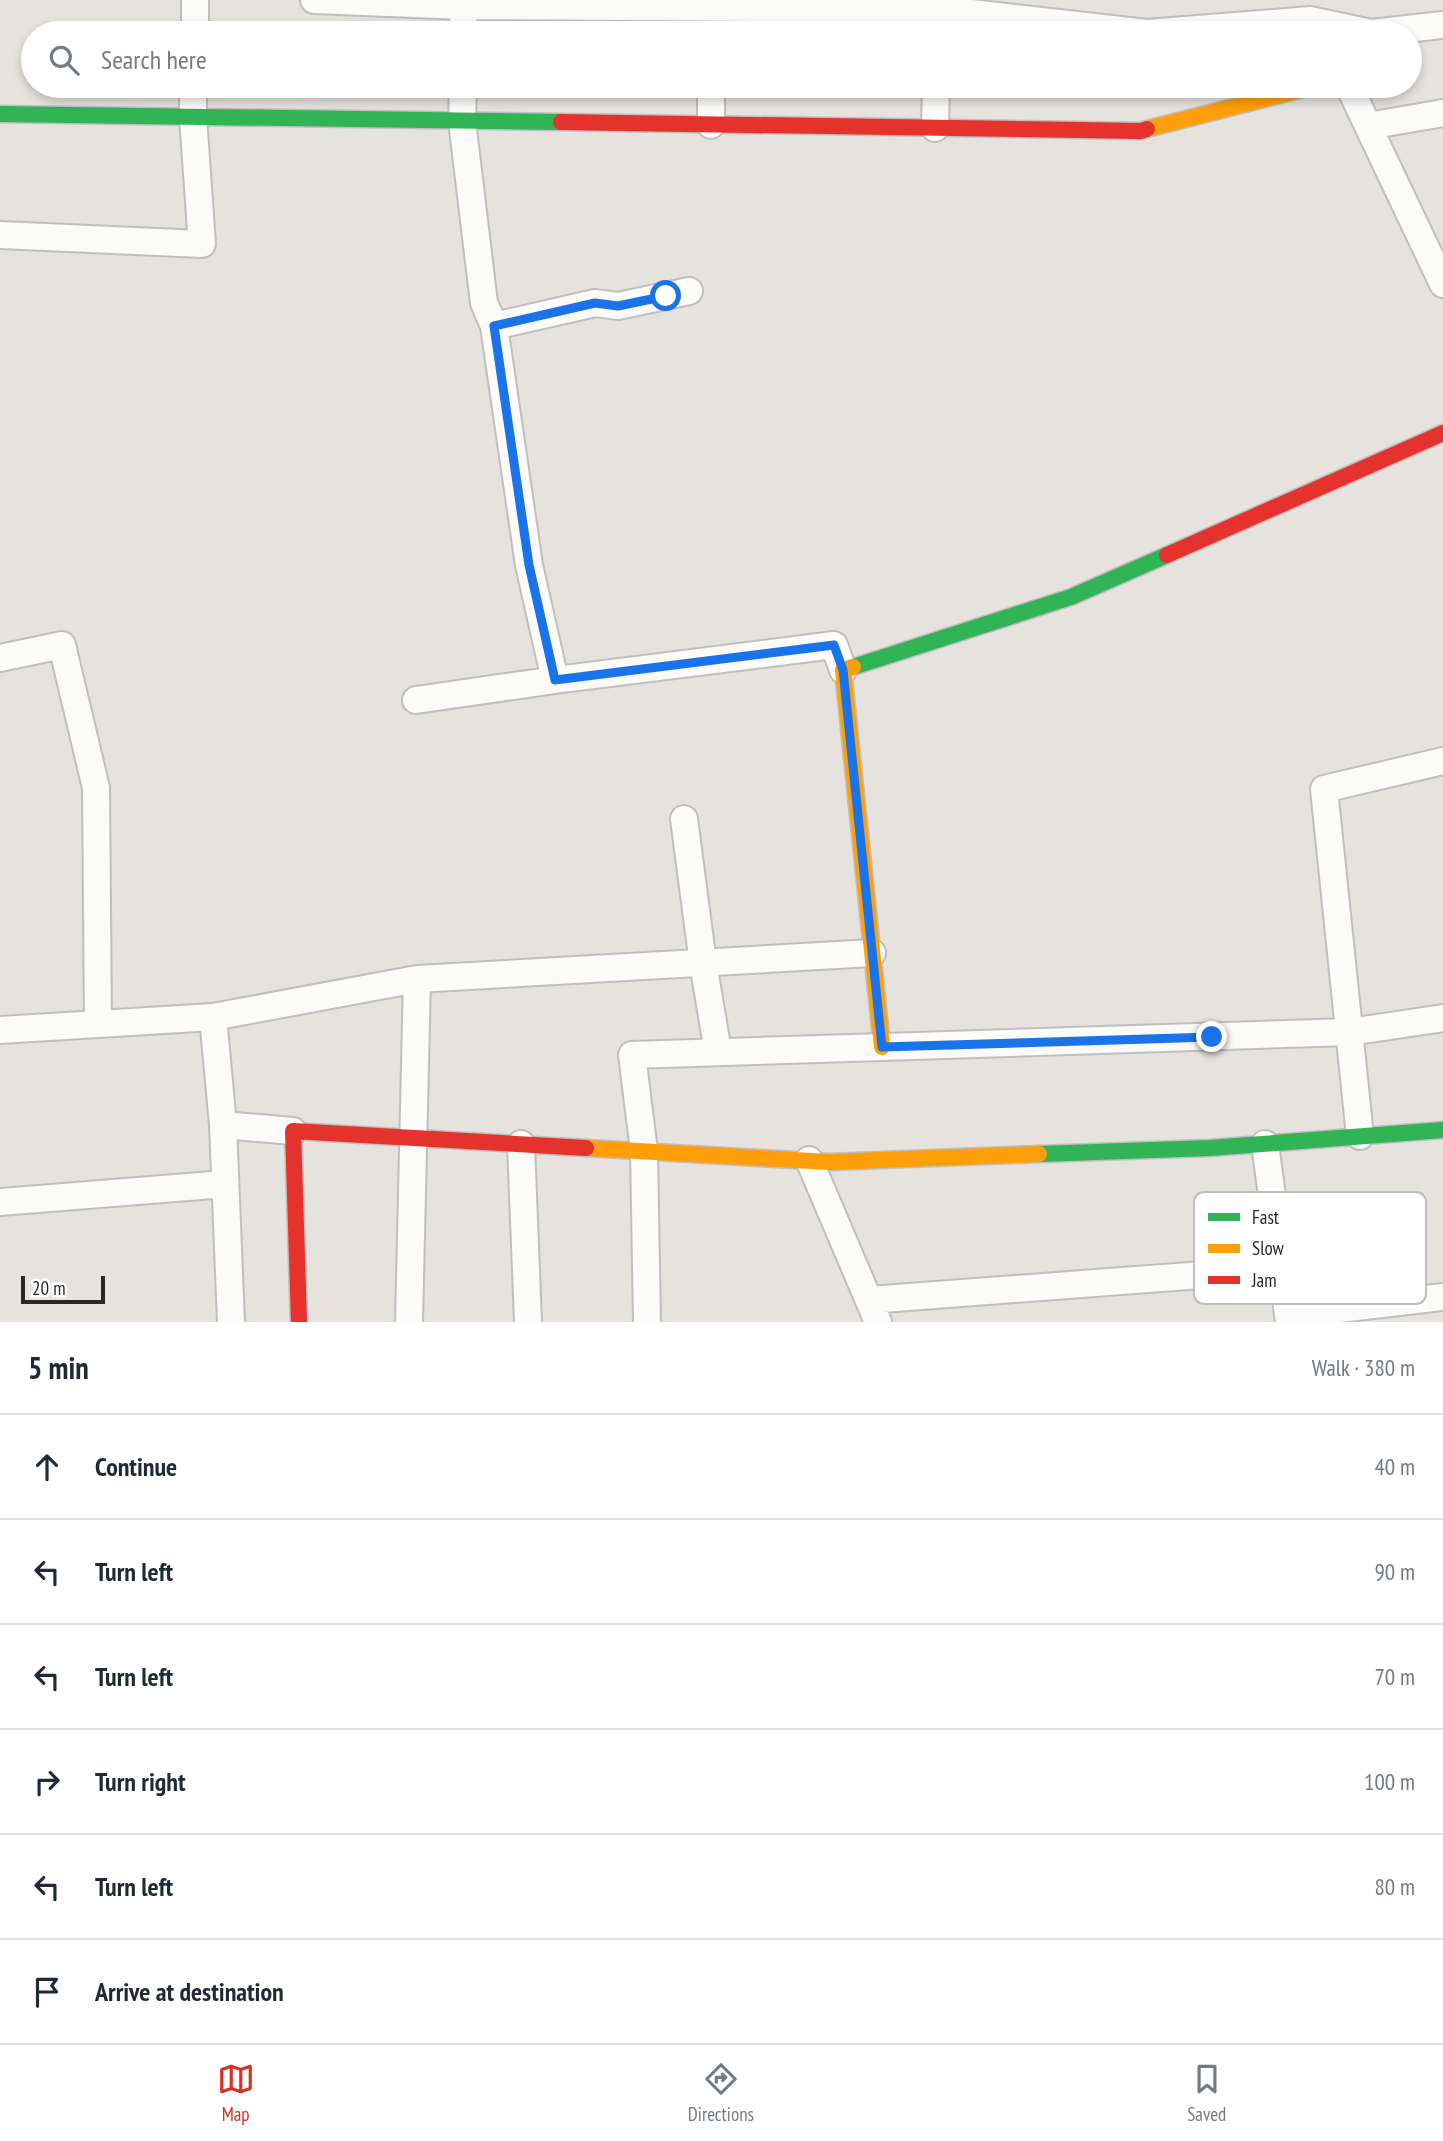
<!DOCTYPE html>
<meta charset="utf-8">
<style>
body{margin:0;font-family:"PT Sans Narrow",sans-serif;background:#f2f2f3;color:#1f2937}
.scale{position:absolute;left:21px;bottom:18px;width:84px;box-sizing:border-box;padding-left:7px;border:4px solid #282828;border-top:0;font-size:19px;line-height:24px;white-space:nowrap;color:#282828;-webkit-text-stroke:5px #fff;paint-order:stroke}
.stop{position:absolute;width:21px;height:21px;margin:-16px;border:5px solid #1a73e8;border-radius:50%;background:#fff}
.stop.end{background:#1a73e8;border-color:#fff;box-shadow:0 2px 7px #0008}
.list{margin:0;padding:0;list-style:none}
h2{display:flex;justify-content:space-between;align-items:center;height:91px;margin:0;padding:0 28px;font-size:30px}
h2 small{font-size:23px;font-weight:400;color:#747a83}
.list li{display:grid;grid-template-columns:46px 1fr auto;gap:21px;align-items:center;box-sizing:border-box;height:105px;padding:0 28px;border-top:2px solid #e0e1e3}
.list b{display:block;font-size:26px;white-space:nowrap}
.list em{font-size:23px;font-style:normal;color:#747a83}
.icon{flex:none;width:38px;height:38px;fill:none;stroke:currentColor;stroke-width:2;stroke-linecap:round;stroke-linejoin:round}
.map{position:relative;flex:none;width:1443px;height:1322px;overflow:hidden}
.search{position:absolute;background:#fff;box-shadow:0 4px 10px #0003;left:21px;right:21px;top:21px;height:77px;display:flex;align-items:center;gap:18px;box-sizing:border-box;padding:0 24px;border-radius:38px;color:#747a83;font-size:26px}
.sheet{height:721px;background:#fff}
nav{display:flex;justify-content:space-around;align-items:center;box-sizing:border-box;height:98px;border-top:2px solid #e0e1e3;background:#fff;font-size:19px;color:#747a83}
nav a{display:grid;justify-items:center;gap:4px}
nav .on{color:#d93025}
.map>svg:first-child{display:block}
</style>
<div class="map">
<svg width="1443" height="1322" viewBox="0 0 1443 1322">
<rect width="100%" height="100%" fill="#e6e2de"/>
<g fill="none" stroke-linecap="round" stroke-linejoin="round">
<g stroke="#c0bebf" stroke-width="30">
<path id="street" d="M314,0L464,6L936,9L1147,33L1310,20L1371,33L1443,25
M195,33V0
M463,33L464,0
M463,86L462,121L484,303L494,326L529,565L555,680
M1349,86L1443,284
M711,125V86
M1368,126L1443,113
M935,128L936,86
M0,235L202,244L193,117V86
M494,326L595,303L618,306L689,291
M0,658L62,645L96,788L98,1024
M416,700L555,680L834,645L843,670
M684,819L703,963L718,1052
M213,1017L417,979
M0,1030L213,1017L223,1125L293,1131
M223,1125L231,1322
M1360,1136L1324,789L1443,761
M521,1144L528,1322
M1265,1144L1289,1322
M809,1160L878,1322
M0,1202L225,1184
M869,1300L1282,1269
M1288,1315L1443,1297
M409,1322L417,979L872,953
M647,1322L644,1151L632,1055L1350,1032L1443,1018"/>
</g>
<g stroke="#c0bebf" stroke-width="19">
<path id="fast" d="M0,114L561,122
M853,667L1071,597L1167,555
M1039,1154L1210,1148L1443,1130"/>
</g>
<g stroke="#c0bebf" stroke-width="19">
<path id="slow" d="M1147,129L1315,86
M853,667L843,670L882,1047
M586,1148L829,1162L1039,1154"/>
</g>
<g stroke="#c0bebf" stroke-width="19">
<path id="jam" d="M561,122L1141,131L1147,129
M1167,555L1443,433
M299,1322L293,1131L586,1148"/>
</g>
<use href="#street" stroke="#fbfbfa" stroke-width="26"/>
<use href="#fast" stroke="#30b455" stroke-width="16"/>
<use href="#slow" stroke="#ff9f0a" stroke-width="16"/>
<use href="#jam" stroke="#e5322d" stroke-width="16"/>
</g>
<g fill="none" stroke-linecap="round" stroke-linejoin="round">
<path stroke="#1a73e8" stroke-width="9" d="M666,296L618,306L595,303L494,326L529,565L555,680L834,645L843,670L882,1047L1212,1037"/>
</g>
<rect x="1194" y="1192" width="232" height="112" rx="10" fill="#fff" stroke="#bebebe" stroke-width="2"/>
<rect x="1208" y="1213" width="32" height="8" fill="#30b455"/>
<rect x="1208" y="1244" width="32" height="9" fill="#ff9f0a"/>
<rect x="1208" y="1276" width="32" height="8" fill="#e5322d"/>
<g font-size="19" fill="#282828">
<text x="1252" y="1224">Fast</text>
<text x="1252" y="1255">Slow</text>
<text x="1252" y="1287">Jam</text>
</g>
</svg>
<div class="scale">20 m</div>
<div class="stop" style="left:666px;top:296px"></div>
<div class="stop end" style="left:1212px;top:1037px"></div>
<div class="search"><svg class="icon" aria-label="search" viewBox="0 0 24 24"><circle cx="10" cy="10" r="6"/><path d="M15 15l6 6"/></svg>Search here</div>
</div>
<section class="sheet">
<h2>5 min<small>Walk · 380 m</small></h2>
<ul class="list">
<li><svg class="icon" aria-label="ahead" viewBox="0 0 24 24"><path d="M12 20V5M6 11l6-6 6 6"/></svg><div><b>Continue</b></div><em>40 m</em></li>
<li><svg class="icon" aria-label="left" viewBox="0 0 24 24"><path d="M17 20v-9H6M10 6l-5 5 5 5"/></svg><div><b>Turn left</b></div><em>90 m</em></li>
<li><svg class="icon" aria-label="left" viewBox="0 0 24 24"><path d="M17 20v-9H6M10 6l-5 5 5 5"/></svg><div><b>Turn left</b></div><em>70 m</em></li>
<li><svg class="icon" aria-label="right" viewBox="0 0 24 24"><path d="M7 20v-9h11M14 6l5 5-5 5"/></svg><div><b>Turn right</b></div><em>100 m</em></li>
<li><svg class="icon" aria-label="left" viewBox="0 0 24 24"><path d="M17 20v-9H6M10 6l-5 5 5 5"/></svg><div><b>Turn left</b></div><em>80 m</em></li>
<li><svg class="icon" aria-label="arrive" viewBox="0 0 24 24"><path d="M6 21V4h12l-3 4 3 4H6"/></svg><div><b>Arrive at destination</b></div></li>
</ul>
</section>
<nav>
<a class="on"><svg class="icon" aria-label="map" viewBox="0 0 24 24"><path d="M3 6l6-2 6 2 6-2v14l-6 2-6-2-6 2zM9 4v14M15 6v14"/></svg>Map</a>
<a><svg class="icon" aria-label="directions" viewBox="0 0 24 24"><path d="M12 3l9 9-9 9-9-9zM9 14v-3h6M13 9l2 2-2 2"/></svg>Directions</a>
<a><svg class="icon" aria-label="saved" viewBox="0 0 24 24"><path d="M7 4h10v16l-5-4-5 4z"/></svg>Saved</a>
</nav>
